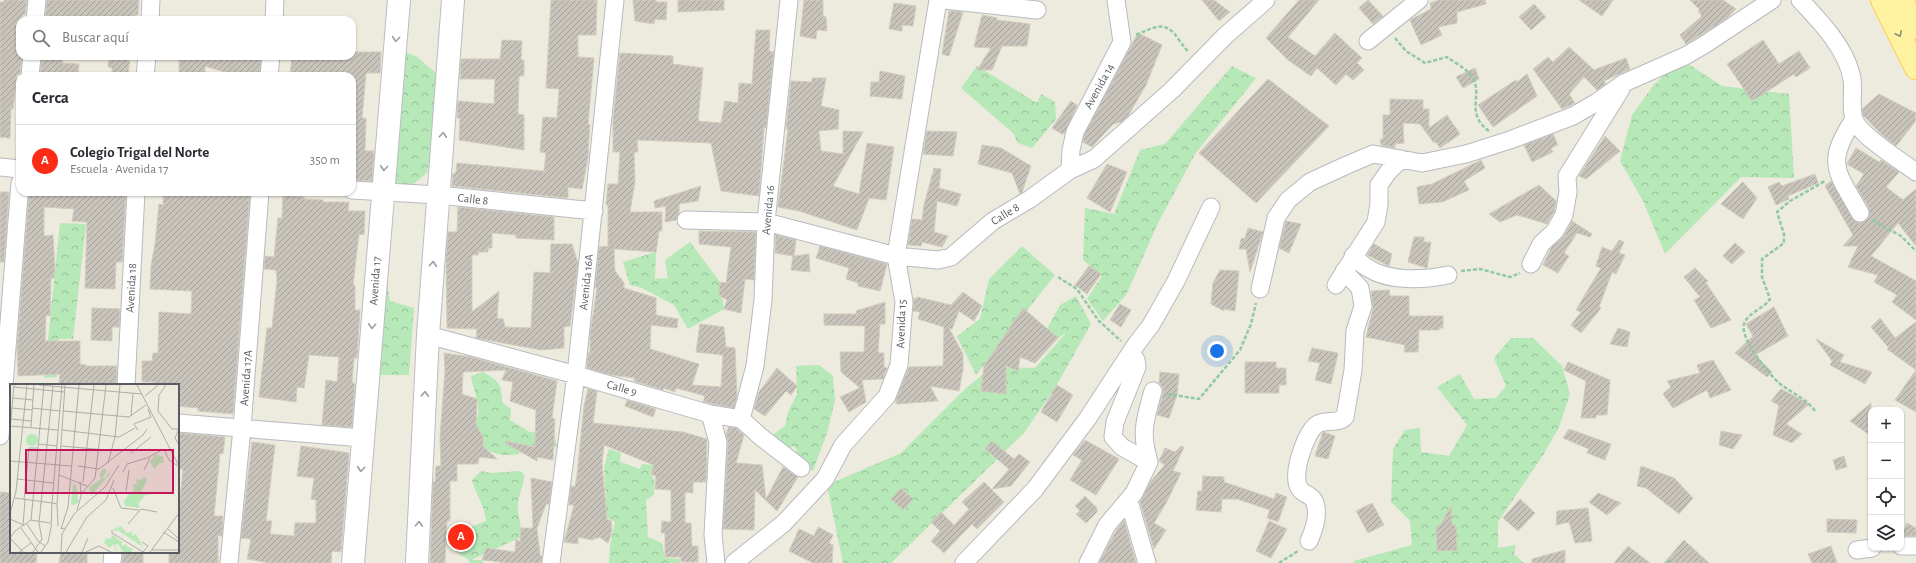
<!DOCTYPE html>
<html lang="es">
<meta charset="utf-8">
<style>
body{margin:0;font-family:"Alegreya Sans",sans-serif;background:#f7f7f7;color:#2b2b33}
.controls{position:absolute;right:12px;bottom:12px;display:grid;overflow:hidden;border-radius:8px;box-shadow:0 1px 3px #0004}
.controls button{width:36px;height:36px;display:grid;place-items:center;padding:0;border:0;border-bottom:1px solid #e1e1e2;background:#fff;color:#2b2b33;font:20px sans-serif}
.you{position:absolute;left:1217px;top:351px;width:14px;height:14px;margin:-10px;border:3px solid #fff;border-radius:50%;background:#1a73e8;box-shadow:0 0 0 6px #1a73e833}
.badge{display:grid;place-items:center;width:26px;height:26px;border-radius:50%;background:#fc2c16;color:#fff;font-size:13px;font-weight:700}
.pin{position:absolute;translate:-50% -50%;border:2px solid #fff;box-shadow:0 1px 4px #0006}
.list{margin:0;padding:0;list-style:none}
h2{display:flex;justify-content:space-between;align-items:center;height:52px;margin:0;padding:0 16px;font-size:17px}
h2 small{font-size:13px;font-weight:400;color:#7c7c81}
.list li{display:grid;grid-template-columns:26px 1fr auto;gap:12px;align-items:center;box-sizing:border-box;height:72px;padding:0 16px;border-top:1px solid #e1e1e2}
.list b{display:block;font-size:15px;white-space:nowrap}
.list p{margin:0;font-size:13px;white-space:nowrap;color:#7c7c81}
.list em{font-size:13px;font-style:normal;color:#7c7c81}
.icon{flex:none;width:22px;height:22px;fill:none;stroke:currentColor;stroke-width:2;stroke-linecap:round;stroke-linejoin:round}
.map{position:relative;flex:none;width:1916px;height:563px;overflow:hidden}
.search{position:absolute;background:#fff;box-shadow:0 1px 3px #0004;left:16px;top:16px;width:340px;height:44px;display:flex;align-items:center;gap:10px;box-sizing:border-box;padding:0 14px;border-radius:12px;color:#7c7c81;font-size:15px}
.panel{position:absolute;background:#fff;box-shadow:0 1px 3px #0004;left:16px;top:72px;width:340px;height:124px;border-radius:12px}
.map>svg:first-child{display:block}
</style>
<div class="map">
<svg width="1916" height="563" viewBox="0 0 1916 563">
<defs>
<pattern id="forest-crowns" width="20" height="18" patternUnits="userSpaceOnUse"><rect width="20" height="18" fill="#b7e8b8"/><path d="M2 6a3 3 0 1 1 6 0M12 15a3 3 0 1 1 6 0" fill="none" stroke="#98bf99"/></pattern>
<pattern id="building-hatch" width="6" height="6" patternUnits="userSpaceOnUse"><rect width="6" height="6" fill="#c8c4bb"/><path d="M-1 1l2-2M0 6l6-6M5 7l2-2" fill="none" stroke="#a5a29b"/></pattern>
</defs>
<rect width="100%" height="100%" fill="#edeade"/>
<path fill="url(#forest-crowns)" d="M401,51L416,56L438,75L434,133L427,173L411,186L394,182Z
M1681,59L1722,86L1789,94L1794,178L1741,177L1665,254L1643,201L1620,161L1632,115L1653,86Z
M977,66L1037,103L1041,94L1055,102L1056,119L1032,148L1018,143L1013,133L961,88Z
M1232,66L1256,78L1195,154L1158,223L1126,295L1103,321L1087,299L1102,276L1083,260L1085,208L1114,214L1140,150L1165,144Z
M60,223L86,224L73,339H58L57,377L44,378Z
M690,242L720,282L724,309L688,329L674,305L642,288L630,285L623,262L656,252L655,279L668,278L665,260Z
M1022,246L1055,275L976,375L957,336L980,319L989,279Z
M386,275L390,301L414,308L409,375H373Z
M1076,296L1091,324L1055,388L1024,433L891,563H843L827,485L901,453L966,388L992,367L1035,368L1066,333L1058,338L1047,329L1060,305Z
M1511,338H1533L1562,366L1570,394L1559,427L1545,452L1498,522V548L1516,545L1514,554L1524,563H1354V561L1412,545L1410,521L1391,502L1393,449L1405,430L1420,428L1421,452L1449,456L1467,425L1437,387L1460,374L1474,399L1496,398L1506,386L1494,358Z
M819,365L833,376L835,400L827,433L813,471L795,457L797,449L793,446L788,449L771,436L785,426L788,412L797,394L796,366Z
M483,372C499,381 502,384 502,402L511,409L510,420L530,432L554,434L557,447L520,445L519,454C505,456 493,456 483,446V436L475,424C483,408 474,393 471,376Z
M609,449L621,453L620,462L640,469L642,464L654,465L650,474C656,479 654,487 654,495L646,500L648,537L662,543L665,558L680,559V563H609L610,545L615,522L601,514L603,503L606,502L604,467Z
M481,471L491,473L520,471L524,475C524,484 521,489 519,497C516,507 519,518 521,528L532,532L471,560H482L483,563H469V560L455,551C464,544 468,540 468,528L486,521C485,506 476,495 472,480Z"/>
<path fill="url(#building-hatch)" stroke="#d2ccbc" d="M4,0H27L25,15H22V20H20V56H22L20,75L17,74L13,109L11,108L10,138L0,137V2H4Z
M47,0H139L138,15H134V20H45Z
M551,0H597L596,35H578V57L594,58L588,124L590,125L588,152H589L582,189L568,187V198L452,186L453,174L456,173L457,163L544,171L546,153L540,152L543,117L557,118L559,89L546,88Z
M633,0H656V2H667L666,20L655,19L654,24L635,21Z
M678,0H724V10L678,12Z
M804,0H823V16L826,17L827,31L817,30L816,39L800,36Z
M1202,0H1214L1230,12L1219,21Z
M1299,0H1319L1288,37L1315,56L1335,33L1362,58L1357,63L1364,70L1353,80L1346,74L1336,85L1317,68L1311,76L1288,60L1266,38Z
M1368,0L1383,16L1373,24L1359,8Z
M1439,0H1485L1486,4L1457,12V23L1438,27L1442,35L1421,45L1410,20L1431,9L1430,3Z
M1579,0H1613L1602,16Z
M1690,0H1723L1736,9L1726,19L1686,44L1680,35L1702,16L1698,11L1700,10Z
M894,3L916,6L913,26L902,25V31L889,29Z
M1534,4L1546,17L1531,30L1519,17Z
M949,11L963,12L949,56L942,54Z
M982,15L997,18V20L1030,24L1027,46H1002L992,70H977L991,48L974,47Z
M756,30H770L769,51L774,52L766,128H764L759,196L721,191L711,143L637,140L638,152H634L635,182L630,212H662V231H659L656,252L614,249L615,271L624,283V288L656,298V315L678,319L677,328L651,325L650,349L699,364L692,385L721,387L723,355L696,352L700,324L724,327L726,347L735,348L737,396L734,408L703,402L705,396L676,388L675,392L664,388L663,390L634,381L635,378L611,375L587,368L588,353H590V335L597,288H595L599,247L608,246V205H606L608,184H618L620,152H613V120L620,53L673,56V64L703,68L698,121L721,123L725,101L738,103L739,83L752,84Z
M1138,33L1162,45L1146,85L1128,116L1121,122L1113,124L1092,147L1083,142L1084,135Z
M502,40L522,41L521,60H524V76H519L518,114L524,115V150L459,140L460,118H457L458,101L494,104L495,79H460L461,59H500Z
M1763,40L1779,64L1799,51L1810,68L1796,77L1794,74L1752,101L1727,64Z
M1569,47L1594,70L1626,58L1630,69L1604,81L1606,84L1597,90L1584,77L1569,94L1575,103L1562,109L1533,69L1548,57L1553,62Z
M352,52H381L380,73H366L362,118H366L365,151H374L372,181L352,180V76H290L292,56H352Z
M42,56H63L62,63L79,64L78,76H40Z
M109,56H130L128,76H112V68L108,67Z
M179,56H205V58L261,59L259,76H240V73H228L205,66V76H179Z
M1475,68L1479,79L1463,88L1456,77Z
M880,71L905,76L902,99L870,96L871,82H879Z
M1527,74L1537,96L1493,127L1478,105L1516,80L1517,82Z
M812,78H826L821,106L839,110L838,129L819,131L821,151L843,154V131L863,132L833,186L859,194L867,143L894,147L886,200L869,198L857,230L799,211L778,207L788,129H786L791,81L812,82Z
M1268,79L1329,126L1256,203L1199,153Z
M1879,94L1916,113L1915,122L1896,146L1879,132L1863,115L1862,109Z
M1390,99L1423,100V109H1429V128L1447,115L1460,134L1440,148L1436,142L1434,143L1420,124L1403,123L1404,143L1395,144V148L1381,145L1380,139H1383V115H1390Z
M1071,101L1077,105L1065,133L1062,134L1052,128Z
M927,131L957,132L953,156L923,154Z
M1553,134L1558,145L1551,148L1553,152L1532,162L1524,145Z
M1605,136L1620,151L1586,179L1579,176Z
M982,145L1001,148L1031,166L1022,192L1020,194L1012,173L978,164Z
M1856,148L1879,162L1881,160L1899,172L1886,187L1903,200L1916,189V246L1898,223L1871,256L1916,281V320L1892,302L1897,295L1874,282L1878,275L1848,267L1858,246H1843L1853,235L1825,186L1831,181L1855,221L1860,223L1868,218L1869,208L1856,186L1864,174L1847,164Z
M1481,160L1485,168L1464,181L1469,190L1442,202L1419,204L1417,187L1432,184Z
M1107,164L1127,172L1110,212L1087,198Z
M934,168L941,169L939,188L961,194L957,206L937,201L934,232L948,236L942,247L922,242L921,246L908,245L912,219L922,220L924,205Z
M1815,174L1818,183L1788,196L1789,199L1776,205L1768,187L1779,182L1782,186Z
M1743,182L1757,198L1743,219L1721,204Z
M1539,185L1556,201L1554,212L1547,224L1517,215L1500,222L1489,214Z
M701,186L698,201L679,204V213L676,220L665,222L666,206L655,208L654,201Z
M0,192H9L4,262H0Z
M29,192H126L122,262H116L115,289L85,288L87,222L72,221L74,209L44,207V236L53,235L55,269L54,278H51L50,316L46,315L45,341H80V364L86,365V366H117L116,385H59L60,374L18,376L17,349Z
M163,192H250L233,414L198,411V408L178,406V385H153L154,382H142V361H152L153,353H158L159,312L191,314L192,291L150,289L151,266L155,244L159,204L163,205Z
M283,195L304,197V199L323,200V202H349L348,211H365L364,235L359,234L353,285H355V310H360L357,358H354L352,382L355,384L352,427L322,425L326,380L337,382L339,357L309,355L304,388L297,387L296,402L259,397L267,328H272L277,280L276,270L264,269L265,256L274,257L278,218H282Z
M458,207L554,217V240L516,238V235L492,233V248H488V252H479L478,255H472V312L499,291L497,318L503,319L505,327L531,328L534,272L550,273L551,244H572L578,263L570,326L564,327V348L541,350L476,338L477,329L447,328L446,255L448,232H457Z
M1286,221L1301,224L1289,253L1279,248Z
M1572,221L1592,234L1590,237L1577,233L1564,253L1569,256L1558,273L1543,265L1551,248L1564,236Z
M1248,228L1263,232L1250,272L1246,249H1239L1241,239L1245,238Z
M699,231L756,232L754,280L745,279L741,313L724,309L727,300L719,295L720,282L726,283L731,247L699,244Z
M776,235L796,240L794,256L809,254L810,272L791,270L793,256L775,253Z
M1414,237H1424V242H1431L1427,268L1408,262Z
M1619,240L1624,242L1619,253L1625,255L1616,274L1612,272L1599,307L1601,308L1581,333L1571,325L1581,312L1576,310L1601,268L1596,266L1602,247L1612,251Z
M1735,243L1745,252L1732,264L1723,256Z
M1374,244L1392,254L1389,266L1367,255Z
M820,246L887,264L880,291L858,286V283L846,279L849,268L816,258Z
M1089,266L1101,274L1087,294L1075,285Z
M1695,268L1708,281L1706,283L1731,320L1711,328L1694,300L1700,297L1684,277Z
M1220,270L1239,271L1235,311L1224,309V311L1211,304L1213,283Z
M1389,290L1390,296H1409V316H1443V328H1439V330H1419L1418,352H1404L1405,345L1366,337L1373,309L1371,291Z
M963,292L982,306L974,321L959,311L952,329L949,328L963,354V369L959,391L930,386L938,401L896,404V400L909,367L943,366L944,327L918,319L920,312L913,311L914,298L917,299V297L951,305Z
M885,302V324H880L878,353H884V367L887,368L883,379L862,380L866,402L849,412L840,397L860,388L841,372L840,352H864L865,326L824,325V314H857L856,311Z
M1120,304L1131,310L1121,327L1110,320Z
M1774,307L1788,336L1755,355L1772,372L1767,377L1735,353L1753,336L1746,324Z
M92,308L120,309L119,327H112V341L91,340Z
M1023,308L1058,338L1035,363L1020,357L1018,371L1006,366V394L981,391L984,366Z
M1880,318L1895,338L1916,322V370L1887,349L1889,348L1871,327Z
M1618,328L1630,332L1627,347L1610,344Z
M1816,339L1844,355L1840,362L1872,372L1865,384L1830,365L1832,361Z
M1312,348L1338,353L1331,384L1315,380L1320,363L1308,361Z
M444,353L471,357L557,381L552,418L555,419L553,460L537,457V461L505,443L506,441L535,447L536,410L510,401L513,382L502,380L506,370L463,372L462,394L477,399L476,426L483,436V446L497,459L479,457L478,464H457V481H450V521H447L445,563H430L433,482H435L436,466H441L440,437L445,371Z
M1713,360L1731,390L1710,398L1707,390L1673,408L1663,394L1671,387L1667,381L1700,373L1697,365Z
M1245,362H1276V368H1286V385H1279V393H1245Z
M1568,362L1610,380L1607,415H1596V418H1581L1586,381L1564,370Z
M777,368L797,386L791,395L786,391L765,416L754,409L759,392Z
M1916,370V412L1895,400Z
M1160,372L1179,374L1177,395L1169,418L1157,415L1163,393V388L1159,383Z
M1057,385L1073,395L1057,422L1041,412Z
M588,389L597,391L593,423L683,432L707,439L706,482H693V493L685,492V523H691L692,546H698V562H681V557H665V533H661L662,521L671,522V490L655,489L656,476L651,474L654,465L604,445L602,463L607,520H611L612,532L608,543L599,537L592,540L578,537V544L564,542L574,505H569L571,486L575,487L577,475L584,406Z
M1781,389L1809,404L1786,424L1802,434L1792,443L1773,435L1779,405L1771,401Z
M627,400L656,409L653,417L625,406Z
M1871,403V436L1850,421Z
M729,427L736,428L744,435L736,463L762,465L766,499L783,467L798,477L777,511L755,490L754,530L723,529L728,443L726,433Z
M1569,429L1611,444L1605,460L1587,453L1589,449L1563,438Z
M1721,431L1742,435L1733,449L1719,445Z
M1323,432L1335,436L1328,459L1315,456Z
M178,433L225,437L223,454L220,453L214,516H223L222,536L218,535V563H169V552H178L180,499L183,469H178Z
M1085,440L1119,459L1096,495L1070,480L1082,460L1073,455Z
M992,441L1014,459L1019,454L1030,462L1011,486L992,489L1009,469L985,449Z
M252,442L275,445L266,521H272L270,534L294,536L295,523H316V500L311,499L314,478L297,476L301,446L349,453L341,552L332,551L331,563H270L247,559L251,539L241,538Z
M1181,446L1184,447L1173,471L1181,473L1166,503L1154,523L1166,530L1154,549L1140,502L1151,481L1165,465L1159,461L1165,448L1175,452Z
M1844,456L1847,467L1836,470L1833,460Z
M1641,466L1674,478L1693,498L1679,514L1646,488L1637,486Z
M1203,476L1224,477V482L1274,499L1276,493L1287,497L1278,522L1267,518L1270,510L1237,499H1222L1221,512L1196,510L1198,491H1202Z
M531,478L552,482L549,504H546L537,528L540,555L542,556L541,563H509L482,560L486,548L515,552L516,539L520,542L521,528H533Z
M984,482L1004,502L977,529L972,524L944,553L931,541L940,531L931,522L941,512L954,525L969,509L962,502Z
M901,488L913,499L903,510L891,499Z
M0,492L11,493V552H37L36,563H0Z
M1598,493L1621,503L1607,515L1589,502Z
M1085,496L1097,508V512L1086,523L1076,514L1080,511L1075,506Z
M1520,499L1535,513L1518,531L1503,518Z
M1372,503L1384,525L1368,533L1356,511Z
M1451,506L1452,524L1456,526L1457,550L1437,551L1436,527L1441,524Z
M1588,508L1592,541L1575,543L1569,522L1556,525L1557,511Z
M1827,519L1857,520L1856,533L1827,532Z
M1124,520L1136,563H1099L1117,529Z
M1269,521L1287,529L1271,558L1256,551Z
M1907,523L1916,528V536H1901Z
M818,527L833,535L829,543L833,545L832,563H813L789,551L799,529L814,536Z
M1684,540L1709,563H1664Z
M1628,546L1650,563H1614Z
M1831,546L1837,563H1812L1808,554Z
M1565,550V563H1532V559Z
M61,552H87V563H59Z
M123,552H143V563H122Z"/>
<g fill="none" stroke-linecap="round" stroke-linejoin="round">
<g stroke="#b7bac0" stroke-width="19">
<path id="minor" d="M944,0L1037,10
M1800,0C1820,21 1847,49 1852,79C1854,92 1850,106 1854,119C1859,135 1901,161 1916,172
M35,20L37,0
M150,20L151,0
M274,20L275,0
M1368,41L1419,0
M30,76L32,56
M145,76L147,56
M269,76L271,56
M1854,119C1825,164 1836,170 1860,213
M0,167L20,169
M1070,170L1071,150L1075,132L1122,42L1116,0
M352,190L438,195L594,211
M686,220L766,222L896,256L938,260L951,257L993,221L1030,199L1070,170L1094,159L1172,90L1225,36L1266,0
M1353,256C1358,260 1362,265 1368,268C1389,282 1424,280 1448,275
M1531,264L1541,244L1555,231L1564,215L1568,192L1567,176L1621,89
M1336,285L1376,222L1379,204V185L1388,172L1401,159
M1260,289L1276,218L1288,200L1310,182L1347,165L1373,154L1422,163L1466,154L1510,140L1573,116L1597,102L1624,83L1685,56L1704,45L1772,0
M428,335L576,375L710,414L741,419L761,437L801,468
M1131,352L1136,360L1137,367L1115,422L1113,437L1122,447L1149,462
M126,385L136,192
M710,414L718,442L713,535L716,563
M741,419L755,366L763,300L766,222L789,0
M178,423L363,438
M0,436L20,183
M1129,501L1147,563
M1309,541C1314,530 1319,515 1315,503C1313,495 1304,495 1300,489C1290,477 1305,434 1316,425C1325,418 1337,425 1345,417L1353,370L1355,331L1363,306L1360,288L1344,271
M1901,546H1916
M1857,550L1872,548
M112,563L113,552
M229,563L242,428L260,192
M551,563L576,375L615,0
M734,563L784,523L825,479L843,445L887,396L899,365L904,302L896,256L938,0
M964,563L1035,489L1088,418L1135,346L1151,325L1176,281L1211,207
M1088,563L1107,525L1134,493L1149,462C1140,432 1145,420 1153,391"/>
</g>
<g stroke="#babdc5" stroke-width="24">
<path id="secondary" d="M353,563L399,0
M417,563L428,335L453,0"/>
</g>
<g stroke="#ffcf45" stroke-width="24">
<path id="primary" d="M1882,0L1916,68
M1902,0L1916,28"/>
</g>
<path stroke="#90c9a2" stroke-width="2.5" stroke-dasharray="4 2" stroke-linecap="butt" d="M1136,35C1154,27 1166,19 1179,40C1183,45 1184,48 1189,52
M1395,38L1406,51L1425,63L1447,57C1455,63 1466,68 1472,77C1484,94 1464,113 1489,131
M1872,220L1901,236L1916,251
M1461,271L1480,269L1510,277L1520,273
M1058,277L1077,289L1098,320L1121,341
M1167,394L1199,399L1240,350L1251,324L1256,303
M1815,411C1806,398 1791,393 1779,383C1768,373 1740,339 1744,324C1748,312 1764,309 1770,299L1762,277V259L1784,243V234L1777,212L1790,201L1825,181
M1279,563L1298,551
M1667,563L1671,559"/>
<use href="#minor" stroke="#fff" stroke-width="17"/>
<use href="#secondary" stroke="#fff" stroke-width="22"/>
<use href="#primary" stroke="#fff2a1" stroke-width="22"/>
</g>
<defs><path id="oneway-chevron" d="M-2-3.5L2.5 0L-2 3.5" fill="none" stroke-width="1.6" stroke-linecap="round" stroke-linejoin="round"/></defs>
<use stroke="#929078" href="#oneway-chevron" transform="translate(1899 34) rotate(64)"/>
<g stroke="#9b9da1">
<use href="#oneway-chevron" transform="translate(396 39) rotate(95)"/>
<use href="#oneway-chevron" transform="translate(443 135) rotate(-86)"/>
<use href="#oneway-chevron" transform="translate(384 168) rotate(95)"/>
<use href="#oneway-chevron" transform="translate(433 264) rotate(-86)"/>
<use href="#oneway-chevron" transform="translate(372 326) rotate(94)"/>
<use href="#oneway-chevron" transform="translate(425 394) rotate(-87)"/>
<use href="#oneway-chevron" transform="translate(361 469) rotate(95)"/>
<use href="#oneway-chevron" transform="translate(419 524) rotate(-87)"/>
</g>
<g text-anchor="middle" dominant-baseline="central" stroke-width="4" stroke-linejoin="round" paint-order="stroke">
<g font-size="12" fill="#585c62" stroke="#fff">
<text transform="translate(1099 86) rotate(-61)">Avenida 14</text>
<text transform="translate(473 199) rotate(6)">Calle 8</text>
<text transform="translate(768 210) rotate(-85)">Avenida 16</text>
<text transform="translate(1005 214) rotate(-32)">Calle 8</text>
<text transform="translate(375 281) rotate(-86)">Avenida 17</text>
<text transform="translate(586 282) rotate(-84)">Avenida 16A</text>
<text transform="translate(131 288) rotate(-87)">Avenida 18</text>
<text transform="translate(901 324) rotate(-88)">Avenida 15</text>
<text transform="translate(246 378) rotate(-86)">Avenida 17A</text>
<text transform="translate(622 388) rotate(16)">Calle 9</text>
</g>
</g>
<g transform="translate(10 384)">
<rect width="169" height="169" fill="#edeade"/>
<path d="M145,70L153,73L154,79H150L144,85L140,78ZM94,84L97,87L92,94H95L99,88L100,90L81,112L79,103L91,95L89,91ZM134,92L137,96L131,108L142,110L135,111L128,120L130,124L115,122L114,117L120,109L124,107L123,100L127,101L126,95L131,96ZM63,100L66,101L68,109V118L63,122L61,118ZM109,139L105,145L111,142L116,149L122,148V152L126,150L133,163L109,147L111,145L107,147L103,146ZM103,151L112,158V162L117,160V163L123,165L121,168H113L108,160L104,161L107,166L106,167L103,160L100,164L94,159L96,154L100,155Z" fill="#b7e8b8"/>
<path d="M16 56a6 6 0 1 1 12 0a6 6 0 1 1-12 0Z" fill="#b7e8b8"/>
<path fill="none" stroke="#adada8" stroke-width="1" d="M29,1L132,10M52,1L42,119L47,120L55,1M127,1L169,82M156,1L149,11L148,27L162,45H169M4,3L54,8M135,12L148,1M3,14L23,16M2,24L22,26M22,24L50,27M53,27L119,33L136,21M121,32L123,9M1,35L21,37M0,42L48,46M21,43L24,1M169,45L165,54L169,61M0,46L4,1M52,46L109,53L125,44M128,46L124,40L141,33L138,25M28,60L47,62M51,62L96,66M121,69L141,53M0,77L61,82M98,79L105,53L110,1M68,82L89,85L133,51L137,45M134,86L140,74M113,88L117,80L137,74L154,65L159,76L168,82M49,91L77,102M7,95L44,99M73,98L84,1M103,104L111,124L129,126M116,107L119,86M71,110L85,94L96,1M5,114L42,119L41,144L38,158L31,168M14,116L19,64H27M47,120L48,142M67,126L71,112L70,97M0,130L6,107L17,1M0,135L13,141M21,136L40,139M17,140L28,157L35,162M118,140L131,125L147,128M13,142L15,116M11,144L28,168M55,144L51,145L58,123L69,1M157,144L169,155M102,146V149L133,168L138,162L132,158M153,148L169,158M0,154L5,147L21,136L34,1M0,154L13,168M142,166H169M9,168L21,159M23,168L32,155L29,139L43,2M51,168L52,150L64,130L95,103L109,81M56,168L77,133L96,116L104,96M72,168L78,154M76,168L89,162L101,168M140,168L169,129"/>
<path fill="#c2185b" fill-opacity="0.15" stroke="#c2185b" stroke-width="2" d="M16,66H163V109H16Z"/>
<rect width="169" height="169" fill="none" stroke="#585c62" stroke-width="2"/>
</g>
</svg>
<div class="controls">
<button>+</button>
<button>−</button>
<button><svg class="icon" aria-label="locate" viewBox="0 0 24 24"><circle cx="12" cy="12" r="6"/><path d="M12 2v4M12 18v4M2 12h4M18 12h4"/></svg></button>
<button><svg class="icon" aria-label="layers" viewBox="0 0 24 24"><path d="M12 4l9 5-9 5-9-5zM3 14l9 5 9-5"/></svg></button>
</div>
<div class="you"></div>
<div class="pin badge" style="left:461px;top:537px">A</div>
<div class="search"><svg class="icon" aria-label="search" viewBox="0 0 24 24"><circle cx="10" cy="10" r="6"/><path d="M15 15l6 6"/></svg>Buscar aquí</div>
<section class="panel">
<h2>Cerca<small></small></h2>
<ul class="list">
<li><span class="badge">A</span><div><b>Colegio Trigal del Norte</b><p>Escuela · Avenida 17</p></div><em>350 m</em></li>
</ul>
</section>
</div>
